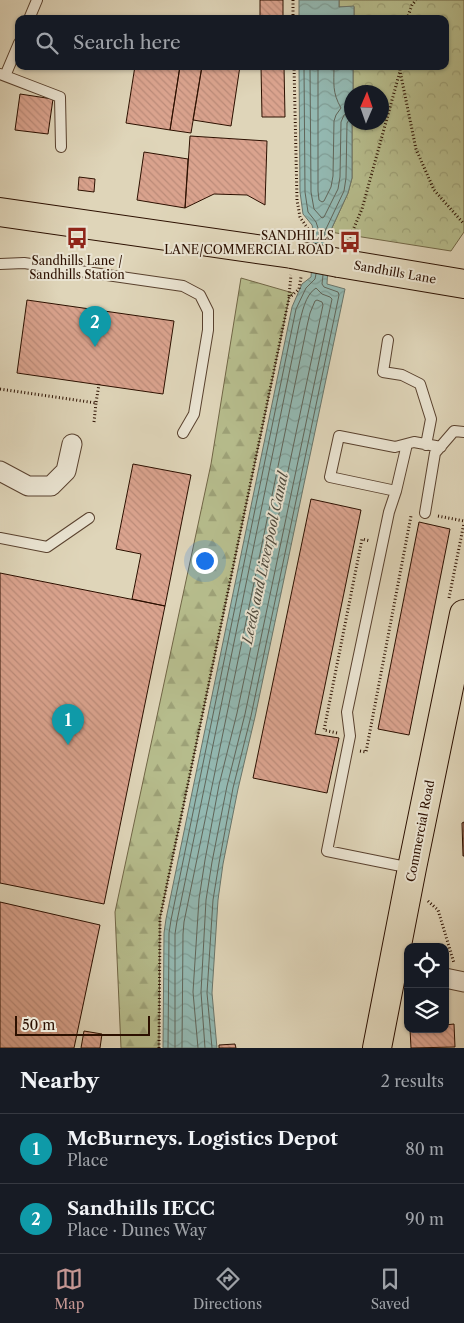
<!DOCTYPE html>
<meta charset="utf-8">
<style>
body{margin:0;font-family:"Libre Caslon Text",serif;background:#242831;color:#f1f3f6}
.controls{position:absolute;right:15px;bottom:15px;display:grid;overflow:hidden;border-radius:10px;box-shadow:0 1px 4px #0004}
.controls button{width:45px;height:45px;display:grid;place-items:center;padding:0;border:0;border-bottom:1px solid #363941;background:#171b24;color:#f1f3f6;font:25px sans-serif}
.compass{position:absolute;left:344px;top:85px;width:45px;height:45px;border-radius:50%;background:#171b24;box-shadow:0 1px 4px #0004;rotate:2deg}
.scale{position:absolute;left:15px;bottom:12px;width:135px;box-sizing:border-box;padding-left:5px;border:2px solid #2c1000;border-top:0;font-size:14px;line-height:18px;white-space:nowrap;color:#2c1000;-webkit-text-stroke:4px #eae4d2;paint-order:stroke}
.you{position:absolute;left:204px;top:560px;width:18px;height:18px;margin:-12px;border:4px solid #fff;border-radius:50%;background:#1a73e8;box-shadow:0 0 0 8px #1a73e833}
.badge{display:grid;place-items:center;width:32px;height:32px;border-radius:50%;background:#c59692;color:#fff;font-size:16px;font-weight:700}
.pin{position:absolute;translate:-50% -41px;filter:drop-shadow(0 1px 2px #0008)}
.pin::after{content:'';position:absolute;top:26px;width:18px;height:15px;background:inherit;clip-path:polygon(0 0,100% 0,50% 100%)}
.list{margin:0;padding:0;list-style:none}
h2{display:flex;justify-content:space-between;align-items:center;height:65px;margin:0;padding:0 20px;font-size:21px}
h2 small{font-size:16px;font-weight:400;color:#9ea1a6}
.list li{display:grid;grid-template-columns:32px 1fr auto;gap:15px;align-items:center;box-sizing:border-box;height:70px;padding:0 20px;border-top:1px solid #363941}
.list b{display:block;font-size:19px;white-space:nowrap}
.list p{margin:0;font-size:16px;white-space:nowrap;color:#9ea1a6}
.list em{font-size:16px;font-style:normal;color:#9ea1a6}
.icon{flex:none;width:28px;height:28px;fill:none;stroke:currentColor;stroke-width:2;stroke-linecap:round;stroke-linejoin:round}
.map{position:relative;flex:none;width:464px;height:1048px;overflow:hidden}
.search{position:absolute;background:#171b24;box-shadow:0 1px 4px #0004;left:15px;right:15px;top:15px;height:55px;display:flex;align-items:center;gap:12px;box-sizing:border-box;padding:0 18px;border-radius:10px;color:#9ea1a6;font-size:19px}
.sheet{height:205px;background:#171b24}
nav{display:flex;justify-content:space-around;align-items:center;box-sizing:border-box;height:70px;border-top:1px solid #363941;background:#171b24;font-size:14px;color:#9ea1a6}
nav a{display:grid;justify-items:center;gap:2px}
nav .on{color:#c59692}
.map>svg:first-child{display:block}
</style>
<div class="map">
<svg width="464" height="1048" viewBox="0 0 464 1048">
<defs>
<pattern id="forest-firs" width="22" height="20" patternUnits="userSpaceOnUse" patternTransform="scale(1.25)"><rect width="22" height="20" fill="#b6bc8c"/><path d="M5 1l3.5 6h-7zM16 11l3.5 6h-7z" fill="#9da177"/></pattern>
<pattern id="park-crowns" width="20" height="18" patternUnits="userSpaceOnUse" patternTransform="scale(1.25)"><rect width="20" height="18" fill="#b6bc8c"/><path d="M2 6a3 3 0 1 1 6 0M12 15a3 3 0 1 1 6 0" fill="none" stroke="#9da177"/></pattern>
<pattern id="water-waves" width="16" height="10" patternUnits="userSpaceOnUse" patternTransform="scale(1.25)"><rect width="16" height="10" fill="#93b8b1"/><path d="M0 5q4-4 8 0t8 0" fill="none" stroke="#7f9d96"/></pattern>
<pattern id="building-back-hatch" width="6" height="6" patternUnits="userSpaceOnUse" patternTransform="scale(1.25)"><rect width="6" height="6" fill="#daa38e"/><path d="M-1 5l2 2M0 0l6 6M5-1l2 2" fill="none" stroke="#bb8b79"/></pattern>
</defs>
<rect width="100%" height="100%" fill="#dfd5b9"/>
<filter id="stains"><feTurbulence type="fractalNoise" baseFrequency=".004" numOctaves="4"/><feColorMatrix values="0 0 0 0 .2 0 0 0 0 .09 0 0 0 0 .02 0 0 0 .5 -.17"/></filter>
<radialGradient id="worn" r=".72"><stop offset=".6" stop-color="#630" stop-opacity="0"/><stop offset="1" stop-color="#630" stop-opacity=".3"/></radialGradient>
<path fill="url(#forest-firs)" stroke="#716646" d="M241,278L293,293L289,298L282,333L160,918L159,1048H121L115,912L211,464Z"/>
<path fill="url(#park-crowns)" stroke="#716646" d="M339,0H464V232L451,251L330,232L348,193L352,178V123L382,122V92H353V66H445V19H354V7H339Z"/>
<path fill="url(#water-waves)" stroke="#6a756a" d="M299,0H339V7L354,6V19H299Z
M299,66H353V92H352V178L348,193L330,232L327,284L345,289L255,717L238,789L223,864L218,900L212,993L217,1048H163L164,933L166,919L292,307L302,284L311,277L314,233L312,225L303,214L300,192Z"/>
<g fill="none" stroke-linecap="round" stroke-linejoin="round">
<path stroke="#606458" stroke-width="1" d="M304,66L305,192L308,212L316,222L319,231L318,244
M310,66L311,192L314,209L322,218L324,217L338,189L340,177L341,122L344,115L352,111
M318,66V191L319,200L322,202L324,201L331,187L333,176L334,121L336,115L341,108C332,92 334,84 334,66
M324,245L325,231L344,191L346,178L347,123L349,120L352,118
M168,1048L169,933L171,920L296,309L306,288L315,279L316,274
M175,1048V934L177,921L299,325C302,313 305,295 316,288L322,294L330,297L332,299L245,714L227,786L212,862L206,900L201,992L205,1048
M182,1048L183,934L184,922L307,326L310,313L315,301L317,300L322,302L323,305L237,713L219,785L205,860L199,899L193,992L198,1048
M212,1048L207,993L213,900L219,863L233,788L251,716L339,295L338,292L324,287L322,284L323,275"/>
</g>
<path fill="url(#building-back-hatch)" stroke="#2c1000" d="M260,0H283V19H260Z
M135,66H180L170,130L126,123Z
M180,66H202L191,133L170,130Z
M202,66H240L231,126L193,120Z
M261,66H284L285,117H262Z
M20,94L53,99L48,134L15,130Z
M190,136L267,141L265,205L247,195L214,194L185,208Z
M144,152L188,159L185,208L137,200Z
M79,177L95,179L94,192L78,190Z
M27,300L174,321L163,394L17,373Z
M133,464L191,475L165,606L132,599L141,554L116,549Z
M311,499L361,510L315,734L339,738L327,793L253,778Z
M419,522L450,529L409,735L378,729Z
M0,573L165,606L104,904L0,883Z
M464,822V856H463L462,823Z
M0,902L100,925L74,1048H0Z
M454,1024L455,1047L411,1048L410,1029H445V1025Z
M84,1031L102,1034L100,1048H81Z
M235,1044L236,1048H219V1045Z"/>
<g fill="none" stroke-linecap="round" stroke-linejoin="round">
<g stroke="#59412e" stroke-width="12">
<path id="lane" d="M29,19L37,0
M0,74L60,97L61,147
M5,76L19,43
M0,264L24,263L183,286L200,295L208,311V330L194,414L183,433
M388,340L383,372L402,375L420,384L431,419L426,445
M407,444L396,491L330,477L339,436L395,447L414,442L441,447
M396,491L389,512L347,712L350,736L327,851L411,868
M425,513L435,453L454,431L464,432
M0,538L47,547L89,518"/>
</g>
<g stroke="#59412e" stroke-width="21">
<path id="street" d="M0,471L28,486H51L66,471L72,444
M445,978L464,982"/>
</g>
<g stroke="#2c1000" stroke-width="30">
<path id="primary" d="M0,212L292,254
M339,263L464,284
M377,1048L412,868L464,614"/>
</g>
<path stroke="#2c1000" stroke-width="3" stroke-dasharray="1 2.5" stroke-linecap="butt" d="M293,0V19
M407,19L412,5L416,0
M294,66L297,200L300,217L310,232L309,236
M400,66V71L416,149L434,190L464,224
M347,244L362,209L400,71
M289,296L291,275
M0,389L96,403L99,384
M94,422L96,403
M438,516L464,521
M449,598L464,523
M337,733L324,730L362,539L370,541
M360,751L366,752L411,516H412
M428,901L438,910L454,963
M159,1048L160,918L289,298L299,289L301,277"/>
<use href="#lane" stroke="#eae4d2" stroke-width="10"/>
<use href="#street" stroke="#eae4d2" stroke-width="19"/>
<use href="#primary" stroke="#dfd5b9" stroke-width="28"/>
<g stroke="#2c1000" stroke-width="30" stroke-linecap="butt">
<path id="primary-bridge" d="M292,254L339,263"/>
</g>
<use href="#primary-bridge" stroke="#dfd5b9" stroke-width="28"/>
</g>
<defs>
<g id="bus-bare" transform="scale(1.725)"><path d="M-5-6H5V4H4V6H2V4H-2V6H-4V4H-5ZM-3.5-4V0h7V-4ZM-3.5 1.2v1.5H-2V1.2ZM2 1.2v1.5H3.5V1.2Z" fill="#8f2418" stroke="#eae4d2" stroke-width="2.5" paint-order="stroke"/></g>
</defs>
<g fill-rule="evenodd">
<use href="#bus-bare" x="77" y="238"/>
<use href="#bus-bare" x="350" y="242"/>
</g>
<g text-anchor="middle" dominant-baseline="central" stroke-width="4" stroke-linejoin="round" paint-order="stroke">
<g font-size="12" fill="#2c1000" stroke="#eae4d2" text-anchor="end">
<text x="334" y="235">SANDHILLS<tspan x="334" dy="14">LANE/COMMERCIAL ROAD</tspan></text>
<text x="77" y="260" text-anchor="middle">Sandhills Lane /<tspan x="77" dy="14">Sandhills Station</tspan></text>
</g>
<g font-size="12" fill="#2c1000" stroke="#eae4d2">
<text transform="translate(395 272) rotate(10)">Sandhills Lane</text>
<text transform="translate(420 831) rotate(-79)">Commercial Road</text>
</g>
<g font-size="14" font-style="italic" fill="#504b3e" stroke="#eae4d2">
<text transform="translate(265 558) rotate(-78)">Leeds and Liverpool Canal</text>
</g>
</g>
<rect width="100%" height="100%" filter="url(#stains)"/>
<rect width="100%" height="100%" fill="url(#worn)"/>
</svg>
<div class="controls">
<button><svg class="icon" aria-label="locate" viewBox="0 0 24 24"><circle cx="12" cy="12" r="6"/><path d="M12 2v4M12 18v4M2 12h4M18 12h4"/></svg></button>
<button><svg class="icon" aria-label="layers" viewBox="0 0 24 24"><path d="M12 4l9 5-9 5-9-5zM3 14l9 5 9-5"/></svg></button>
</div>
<svg class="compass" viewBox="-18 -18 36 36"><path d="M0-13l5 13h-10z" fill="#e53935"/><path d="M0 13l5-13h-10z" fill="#9ea1a6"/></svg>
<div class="scale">50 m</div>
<div class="you"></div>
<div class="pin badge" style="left:68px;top:745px;background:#0f9aa8">1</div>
<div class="pin badge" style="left:95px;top:347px;background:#0f9aa8">2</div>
<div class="search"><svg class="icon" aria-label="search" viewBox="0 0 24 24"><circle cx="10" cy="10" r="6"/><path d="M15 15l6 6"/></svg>Search here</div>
</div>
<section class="sheet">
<h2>Nearby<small>2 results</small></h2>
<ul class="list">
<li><span class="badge" style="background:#0f9aa8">1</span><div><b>McBurneys. Logistics Depot</b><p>Place</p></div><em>80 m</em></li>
<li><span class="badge" style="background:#0f9aa8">2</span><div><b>Sandhills IECC</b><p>Place · Dunes Way</p></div><em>90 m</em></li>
</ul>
</section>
<nav>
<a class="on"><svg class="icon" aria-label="map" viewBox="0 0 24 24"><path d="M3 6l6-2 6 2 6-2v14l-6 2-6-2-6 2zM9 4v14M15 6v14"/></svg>Map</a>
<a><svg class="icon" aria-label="directions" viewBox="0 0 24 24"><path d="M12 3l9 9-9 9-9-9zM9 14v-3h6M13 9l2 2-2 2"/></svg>Directions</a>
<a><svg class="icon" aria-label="saved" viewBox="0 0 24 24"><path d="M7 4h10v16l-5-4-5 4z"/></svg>Saved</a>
</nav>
